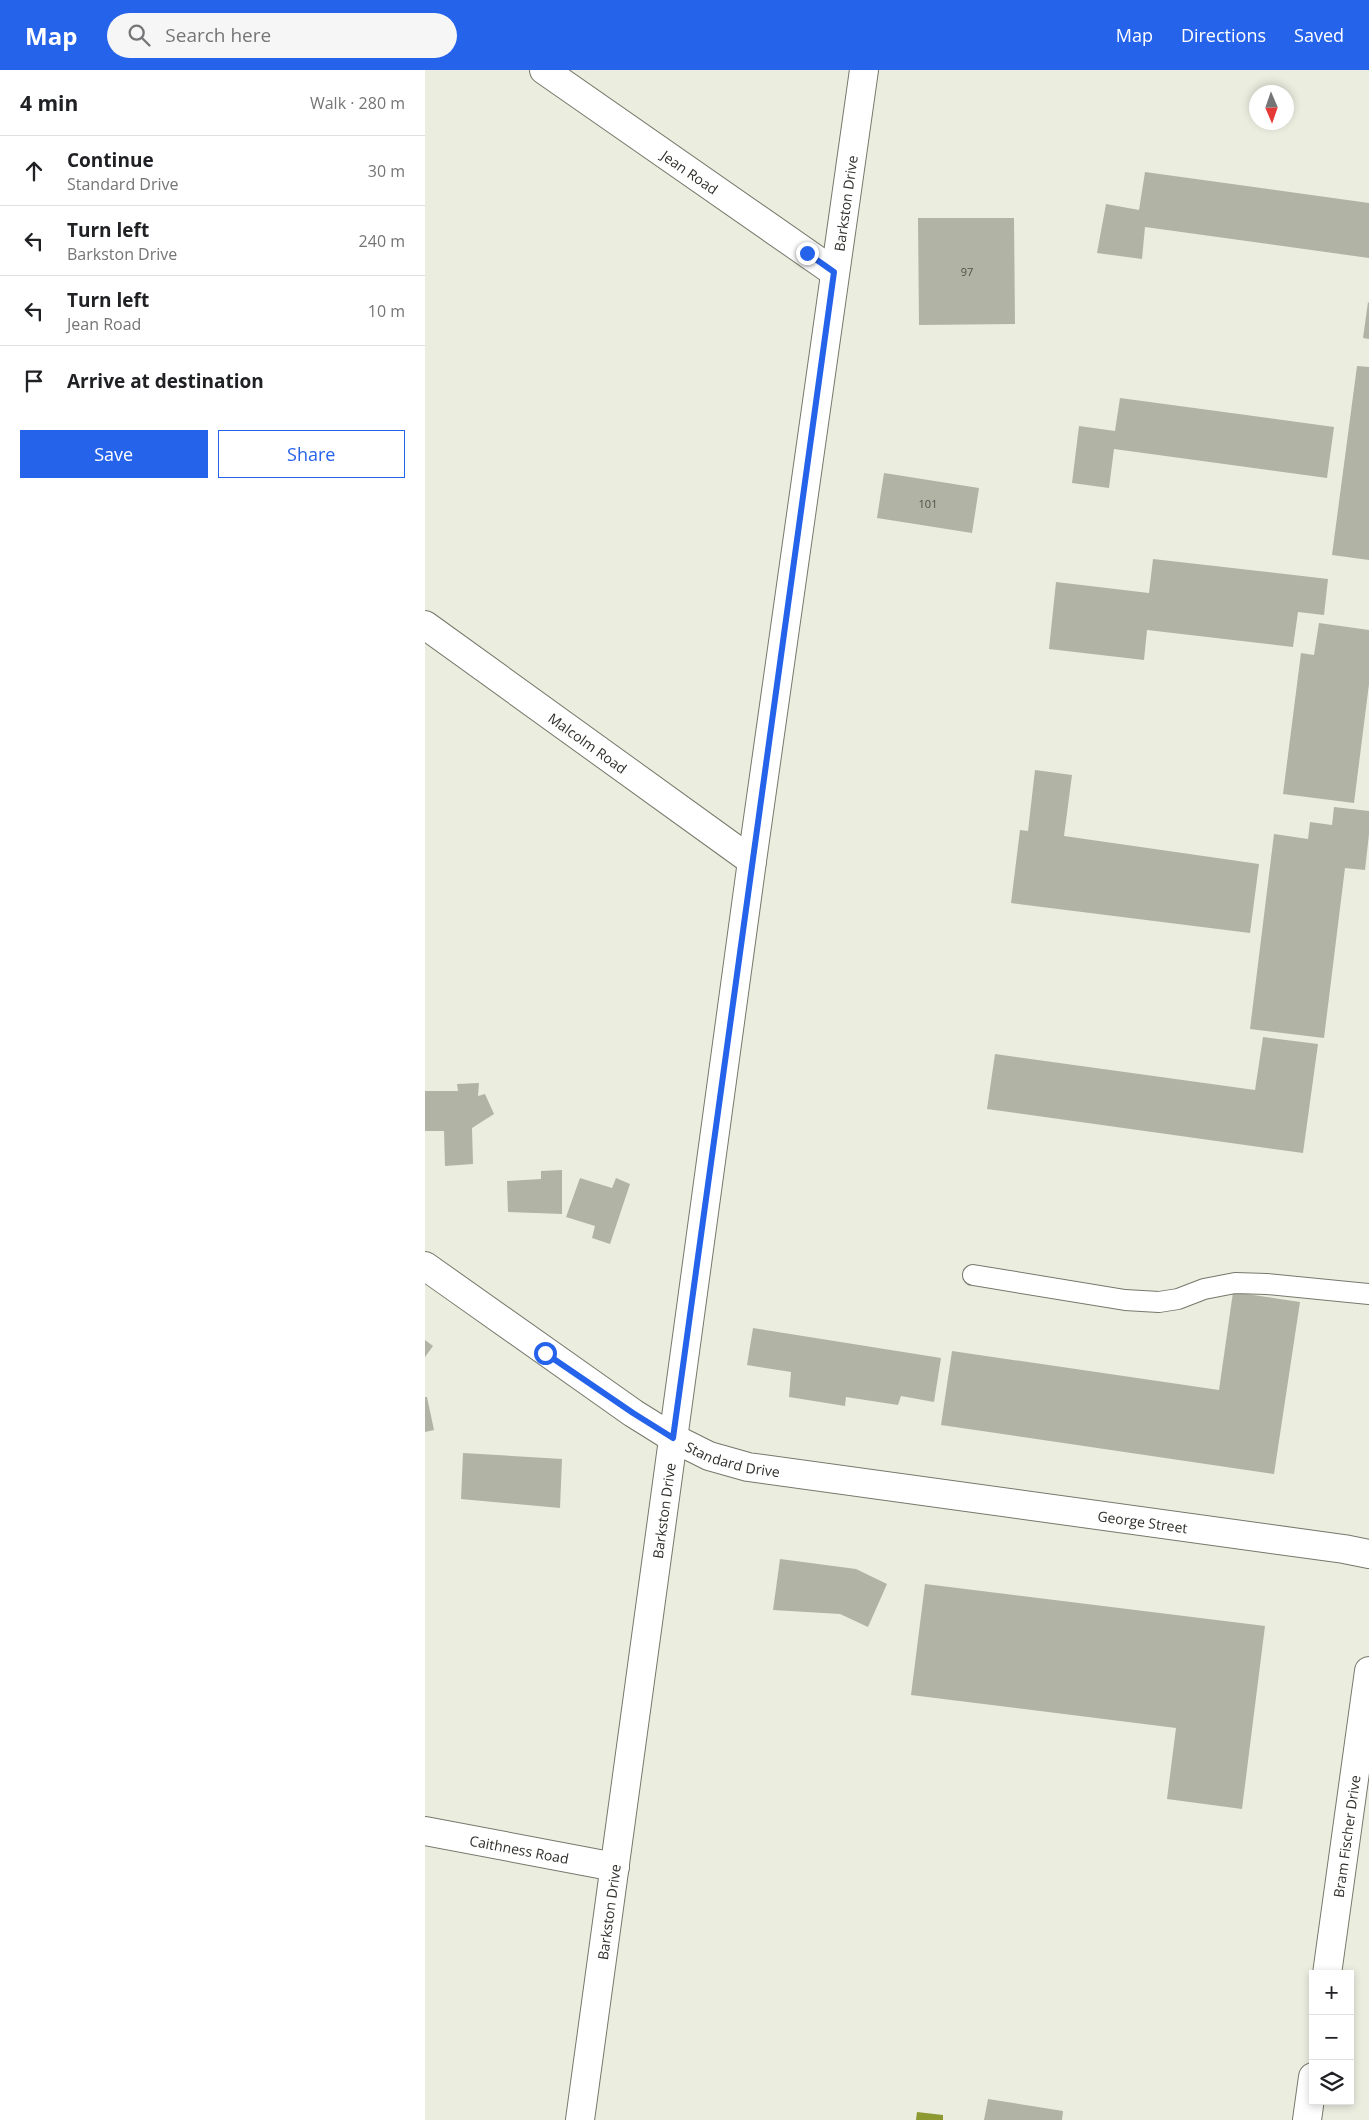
<!DOCTYPE html>
<meta charset="utf-8">
<style>
body{margin:0;font-family:"Open Sans",sans-serif;background:#f6f6f6;color:#202124}
.controls{position:absolute;right:15px;bottom:15px;display:grid;overflow:hidden;border-radius:0px;box-shadow:0 2px 8px #0003}
.controls button{width:45px;height:45px;display:grid;place-items:center;padding:0;border:0;border-bottom:1px solid #e0e0e0;background:#fff;color:#202124;font:25px sans-serif}
.compass{position:absolute;left:824px;top:15px;width:45px;height:45px;border-radius:50%;background:#fff;box-shadow:0 2px 8px #0003;rotate:178deg}
.stop{position:absolute;width:15px;height:15px;margin:-11px;border:4px solid #2563eb;border-radius:50%;background:#fff}
.stop.end{background:#2563eb;border-color:#fff;box-shadow:0 1px 5px #0008}
.list{margin:0;padding:0;list-style:none}
h2{display:flex;justify-content:space-between;align-items:center;height:65px;margin:0;padding:0 20px;font-size:21px}
h2 small{font-size:16px;font-weight:400;color:#757577}
.list li{display:grid;grid-template-columns:32px 1fr auto;gap:15px;align-items:center;box-sizing:border-box;height:70px;padding:0 20px;border-top:1px solid #e0e0e0}
.list b{display:block;font-size:19px;white-space:nowrap}
.list p{margin:0;font-size:16px;white-space:nowrap;color:#757577}
.list em{font-size:16px;font-style:normal;color:#757577}
.actions{display:flex;gap:10px;padding:15px 20px}
.actions a{flex:1;padding:11px 0;border:1px solid #2563eb;border-radius:0px;text-align:center;font-size:18px;color:#2563eb}
.actions .main{background:#2563eb;color:#fff}
.icon{flex:none;width:28px;height:28px;fill:none;stroke:currentColor;stroke-width:2;stroke-linecap:round;stroke-linejoin:round}
.map{position:relative;flex:none;width:944px;height:2050px;overflow:hidden}
header{display:flex;align-items:center;gap:30px;box-sizing:border-box;height:70px;padding:0 25px;background:#2563eb;color:#fff}
header strong{font-size:24px}
nav{display:flex;gap:28px;margin-inline-start:auto;font-size:18px}
.search{width:350px;height:45px;background:#f6f6f6;display:flex;align-items:center;gap:12px;box-sizing:border-box;padding:0 18px;border-radius:28px;color:#757577;font-size:19px}
main{display:flex}
aside{flex:1;background:#fff}
.map>svg:first-child{display:block}
</style>
<header>
<strong>Map</strong>
<div class="search"><svg class="icon" aria-label="search" viewBox="0 0 24 24"><circle cx="10" cy="10" r="6"/><path d="M15 15l6 6"/></svg>Search here</div>
<nav><a>Map</a><a>Directions</a><a>Saved</a></nav>
</header>
<main>
<aside>
<h2>4 min<small>Walk · 280 m</small></h2>
<ul class="list">
<li><svg class="icon" aria-label="ahead" viewBox="0 0 24 24"><path d="M12 20V5M6 11l6-6 6 6"/></svg><div><b>Continue</b><p>Standard Drive</p></div><em>30 m</em></li>
<li><svg class="icon" aria-label="left" viewBox="0 0 24 24"><path d="M17 20v-9H6M10 6l-5 5 5 5"/></svg><div><b>Turn left</b><p>Barkston Drive</p></div><em>240 m</em></li>
<li><svg class="icon" aria-label="left" viewBox="0 0 24 24"><path d="M17 20v-9H6M10 6l-5 5 5 5"/></svg><div><b>Turn left</b><p>Jean Road</p></div><em>10 m</em></li>
<li><svg class="icon" aria-label="arrive" viewBox="0 0 24 24"><path d="M6 21V4h12l-3 4 3 4H6"/></svg><div><b>Arrive at destination</b></div></li>
</ul>
<div class="actions"><a class="main">Save</a><a>Share</a></div>
</aside>
<div class="map">
<svg width="944" height="2050" viewBox="0 0 944 2050">
<rect width="100%" height="100%" fill="#ebeedf"/>
<path fill="#8d9a32" d="M492,2042L518,2045V2050H491Z"/>
<path fill="#b1b3a5" d="M720,102L944,133V188L720,157L717,189L672,183L681,134L714,140Z
M493,148H589L590,254L494,255Z
M943,232L944,233V269L938,268Z
M932,296L944,297V490L907,485Z
M695,328L909,357L902,408L689,379L684,418L647,413L654,356L690,361Z
M459,403L554,418L547,463L452,448Z
M728,489L903,509L899,545L873,542L868,577L722,560L719,590L624,579L631,512L724,523Z
M894,553L944,560V614L929,733L858,724L876,583L889,585Z
M610,700L647,705L639,766L834,794L825,863L586,833L595,760L603,761Z
M909,737L944,741V764L940,800L920,798L899,968L825,959L849,764L883,769L885,752L907,755Z
M838,967L893,974L878,1083L562,1039L570,984L830,1020Z
M54,1013L53,1026L60,1024L69,1044L47,1058L48,1094L20,1096L19,1061H0V1021H33L32,1014Z
M137,1100V1144L83,1142L82,1111L116,1109V1101Z
M155,1108L187,1118L191,1108L205,1114L185,1174L167,1168L170,1156L141,1147Z
M808,1222L875,1232L849,1404L516,1355L527,1281L794,1320Z
M328,1258L516,1288L509,1332L476,1326L473,1335L421,1327L420,1336L364,1327L366,1302L322,1295Z
M0,1270L8,1276L0,1287Z
M0,1327H2L9,1360L0,1362Z
M38,1383L137,1389L135,1438L36,1429Z
M355,1489L431,1499L462,1514L443,1557L415,1544L348,1540Z
M500,1514L840,1556L817,1739L742,1729L751,1658L486,1625Z
M563,2029L638,2041L637,2050H559Z"/>
<g fill="none" stroke-linecap="round" stroke-linejoin="round">
<g stroke="#75786a" stroke-width="22">
<path id="lane" d="M548,1205L700,1230L734,1232L753,1229L779,1219L810,1213L842,1214L944,1224"/>
</g>
<g stroke="#75786a" stroke-width="30">
<g id="street">
<path id="s1" d="M119,0L409,202"/>
<path id="s2" d="M0,555L327,791"/>
<path id="s3" d="M0,1196L208,1343L248,1368L284,1386L323,1397L919,1479L944,1484"/>
<path id="s4" d="M0,1761L190,1797"/>
<path id="s5" d="M155,2050L327,791L439,0"/>
</g>
</g>
<g stroke="#75786a" stroke-width="30">
<g id="secondary">
<path id="s6" d="M902,1904L944,1601"/>
<path d="M882,2050L888,2007"/>
</g>
</g>
<use href="#lane" stroke="#fff" stroke-width="20"/>
<use href="#street" stroke="#fff" stroke-width="28"/>
<use href="#secondary" stroke="#fff" stroke-width="28"/>
</g>
<g fill="none" stroke-linecap="round" stroke-linejoin="round">
<path stroke="#2563eb" stroke-width="6" d="M120,1283L208,1343L248,1368L409,202L382,183"/>
</g>
<g text-anchor="middle" dominant-baseline="central" stroke-width="4" stroke-linejoin="round" paint-order="stroke">
<g font-size="11" fill="#4f5149">
<text x="542" y="201">97</text>
<text x="503" y="433">101</text>
</g>
<g font-size="14" fill="#2e302a" stroke="#f8fbec">
<text stroke="none"><textPath href="#s1" startOffset="178">Jean Road</textPath></text>
<text stroke="none"><textPath href="#s5" startOffset="1935">Barkston Drive</textPath></text>
<text stroke="none"><textPath href="#s2" startOffset="201">Malcolm Road</textPath></text>
<text stroke="none"><textPath href="#s3" startOffset="366">Standard Drive</textPath></text>
<text stroke="none"><textPath href="#s5" startOffset="615">Barkston Drive</textPath></text>
<text stroke="none"><textPath href="#s3" startOffset="781">George Street</textPath></text>
<text stroke="none"><textPath href="#s6" startOffset="139">Bram Fischer Drive</textPath></text>
<text stroke="none"><textPath href="#s4" startOffset="96">Caithness Road</textPath></text>
<text stroke="none"><textPath href="#s5" startOffset="210">Barkston Drive</textPath></text>
</g>
</g>
</svg>
<div class="controls">
<button>+</button>
<button>−</button>
<button><svg class="icon" aria-label="layers" viewBox="0 0 24 24"><path d="M12 4l9 5-9 5-9-5zM3 14l9 5 9-5"/></svg></button>
</div>
<svg class="compass" viewBox="-18 -18 36 36"><path d="M0-13l5 13h-10z" fill="#e53935"/><path d="M0 13l5-13h-10z" fill="#757577"/></svg>
<div class="stop" style="left:120px;top:1283px"></div>
<div class="stop end" style="left:382px;top:183px"></div>
</div>
</main>
